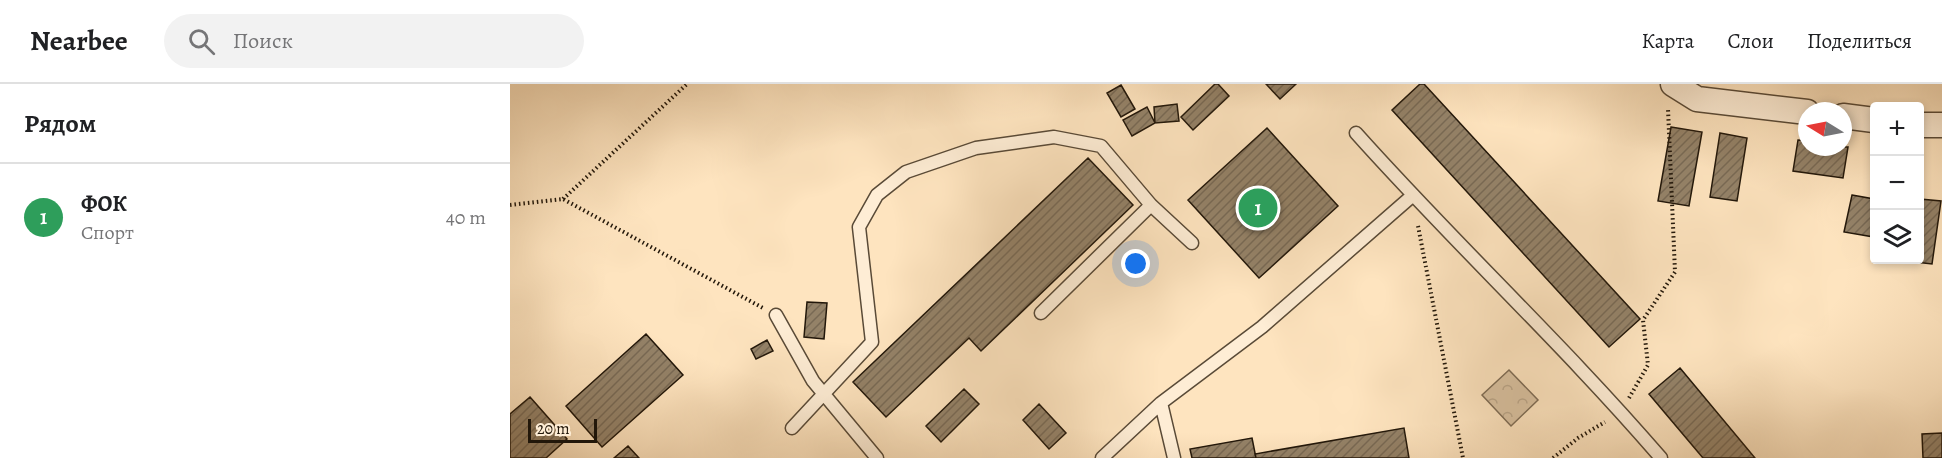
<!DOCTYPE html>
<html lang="ru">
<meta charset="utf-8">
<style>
body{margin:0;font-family:Alegreya,serif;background:#f2f2f2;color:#202124}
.controls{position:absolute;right:18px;top:18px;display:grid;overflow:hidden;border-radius:6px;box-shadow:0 3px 9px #0003}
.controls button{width:54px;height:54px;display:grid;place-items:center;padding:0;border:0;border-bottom:2px solid #e0e0e0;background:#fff;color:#202124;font:30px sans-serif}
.compass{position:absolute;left:1288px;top:18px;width:54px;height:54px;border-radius:50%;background:#fff;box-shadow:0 3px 9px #0003;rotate:280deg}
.scale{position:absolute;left:18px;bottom:15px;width:69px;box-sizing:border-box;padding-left:6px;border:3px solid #22170a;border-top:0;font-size:16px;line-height:21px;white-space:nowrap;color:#22170a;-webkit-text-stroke:4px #feedd5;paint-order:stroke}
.you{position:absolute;left:626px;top:180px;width:21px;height:21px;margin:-15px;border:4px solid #fff;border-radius:50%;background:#1a73e8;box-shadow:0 0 0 9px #1a73e833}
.badge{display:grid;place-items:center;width:39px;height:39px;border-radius:50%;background:#1a73e8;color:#fff;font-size:20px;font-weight:700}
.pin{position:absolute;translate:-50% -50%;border:3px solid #fff;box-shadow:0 2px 6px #0006}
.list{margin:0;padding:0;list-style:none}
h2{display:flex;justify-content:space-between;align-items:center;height:78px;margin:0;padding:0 24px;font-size:26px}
h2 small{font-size:20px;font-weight:400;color:#757577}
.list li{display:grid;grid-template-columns:39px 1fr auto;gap:18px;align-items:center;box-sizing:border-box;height:108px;padding:0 24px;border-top:2px solid #e0e0e0}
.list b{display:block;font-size:22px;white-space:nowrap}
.list p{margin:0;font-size:20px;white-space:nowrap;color:#757577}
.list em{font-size:20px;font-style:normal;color:#757577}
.icon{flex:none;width:33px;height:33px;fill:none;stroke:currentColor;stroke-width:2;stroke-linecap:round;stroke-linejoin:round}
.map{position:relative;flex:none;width:1432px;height:374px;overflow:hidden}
header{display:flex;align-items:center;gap:36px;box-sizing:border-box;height:84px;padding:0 30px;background:#fff;border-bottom:2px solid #e0e0e0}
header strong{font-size:28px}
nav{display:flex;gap:33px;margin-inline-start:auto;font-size:21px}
.search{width:420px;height:54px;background:#f2f2f2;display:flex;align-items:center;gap:15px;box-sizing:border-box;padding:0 21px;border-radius:33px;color:#757577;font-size:22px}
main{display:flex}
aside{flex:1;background:#fff}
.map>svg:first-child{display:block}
</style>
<header>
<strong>Nearbee</strong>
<div class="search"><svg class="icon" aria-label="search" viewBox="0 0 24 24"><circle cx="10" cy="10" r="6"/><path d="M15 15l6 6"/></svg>Поиск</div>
<nav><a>Карта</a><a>Слои</a><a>Поделиться</a></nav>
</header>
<main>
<aside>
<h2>Рядом<small></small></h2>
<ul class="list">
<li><span class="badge" style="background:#2e9e5b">1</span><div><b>ФОК</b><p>Спорт</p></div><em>40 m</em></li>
</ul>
</aside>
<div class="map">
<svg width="1432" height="374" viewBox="0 0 1432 374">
<defs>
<pattern id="forest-crowns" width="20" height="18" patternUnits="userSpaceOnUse" patternTransform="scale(1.5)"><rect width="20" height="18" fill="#d9c1a0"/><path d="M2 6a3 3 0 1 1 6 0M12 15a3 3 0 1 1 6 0" fill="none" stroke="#baa588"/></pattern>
<pattern id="building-hatch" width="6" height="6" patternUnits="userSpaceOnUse" patternTransform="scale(1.5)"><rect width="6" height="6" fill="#948268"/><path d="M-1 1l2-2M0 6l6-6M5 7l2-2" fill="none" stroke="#786954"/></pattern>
</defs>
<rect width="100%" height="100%" fill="#fee4bf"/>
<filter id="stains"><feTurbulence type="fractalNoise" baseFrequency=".00333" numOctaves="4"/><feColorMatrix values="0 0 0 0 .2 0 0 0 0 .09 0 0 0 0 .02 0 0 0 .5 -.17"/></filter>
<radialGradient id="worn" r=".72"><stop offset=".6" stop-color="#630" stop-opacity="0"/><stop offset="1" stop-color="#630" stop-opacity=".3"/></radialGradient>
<path fill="url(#forest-crowns)" stroke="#7e6c55" stroke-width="1.5" d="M999,286L1028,316L1001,342L972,311Z"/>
<path fill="url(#building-hatch)" stroke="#22170a" stroke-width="1.5" d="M705,0H708L719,12L683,46L671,33Z
M756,0H786L770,15Z
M910,0H914L1130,235L1099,263L882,26Z
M611,1L625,25L611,33L597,9Z
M667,20L669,37L645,39L644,23Z
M637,23L645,39L622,52L613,36Z
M1161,43L1192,48L1179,122L1148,117Z
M757,44L828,122L749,194L678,116Z
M1210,49L1237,54L1227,117L1200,113Z
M1288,56L1297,57V63H1338L1333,94L1283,87Z
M578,74L623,121L471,267L459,254L376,333L343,298Z
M1342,111L1364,115V153L1334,148Z
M1410,115L1431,117L1422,180L1396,177L1410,176Z
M297,218L317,219L314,255L294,253Z
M136,250L173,291L92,363L56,322Z
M257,256L263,267L246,275L241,265Z
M1170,284L1245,374H1193L1139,310Z
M454,305L469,320L431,358L416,342Z
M20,313L57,355L36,374H0V330Z
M529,320L556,349L539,365L513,336Z
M894,344L899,374H746L745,370Z
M1432,349V374H1413L1412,350Z
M742,354L746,374H682L680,365Z
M118,362L129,374H104Z"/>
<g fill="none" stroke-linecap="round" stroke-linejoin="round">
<g stroke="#594a37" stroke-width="15">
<path id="service" d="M846,49C945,160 1054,261 1151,374
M531,229L641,121
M266,231L303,297L367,374
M651,319L664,374
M282,344L362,258L349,143L367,111L396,88L466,64L544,53L591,62L641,121L682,159
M592,374L651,319L752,243L902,112"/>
</g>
<g stroke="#594a37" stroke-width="27">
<path id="minor" d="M1163,0L1187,15L1297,28
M1333,32L1364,36
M1410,41H1432"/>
</g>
<path stroke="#22170a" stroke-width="4" stroke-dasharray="1.5 3" stroke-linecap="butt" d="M53,115L177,0
M0,121L53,115L253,224
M908,142L953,374
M1119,314L1138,281L1133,236L1165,188L1158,25
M1043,374L1068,354L1095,338"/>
<use href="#service" stroke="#feedd5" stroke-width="12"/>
<use href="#minor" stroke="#feedd5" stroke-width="24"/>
</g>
<rect width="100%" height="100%" filter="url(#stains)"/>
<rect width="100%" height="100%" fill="url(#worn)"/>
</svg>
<div class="controls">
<button>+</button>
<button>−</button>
<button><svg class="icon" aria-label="layers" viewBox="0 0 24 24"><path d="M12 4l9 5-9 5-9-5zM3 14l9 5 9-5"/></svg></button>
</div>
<svg class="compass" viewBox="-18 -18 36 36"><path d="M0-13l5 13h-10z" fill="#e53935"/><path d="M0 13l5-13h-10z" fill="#757577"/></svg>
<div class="scale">20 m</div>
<div class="you"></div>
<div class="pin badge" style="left:748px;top:124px;background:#2e9e5b">1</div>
</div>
</main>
